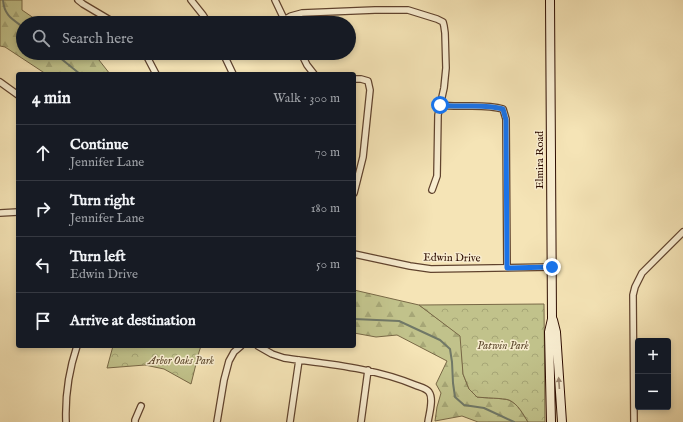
<!DOCTYPE html>
<meta charset="utf-8">
<style>
body{margin:0;font-family:"IM FELL English",serif;background:#20242c;color:#f1f3f6}
.controls{position:absolute;right:12px;bottom:12px;display:grid;overflow:hidden;border-radius:4px;box-shadow:0 2px 6px #0003}
.controls button{width:36px;height:36px;display:grid;place-items:center;padding:0;border:0;border-bottom:1px solid #363941;background:#171b24;color:#f1f3f6;font:20px sans-serif}
.stop{position:absolute;width:12px;height:12px;margin:-9px;border:3px solid #1a73e8;border-radius:50%;background:#fff}
.stop.end{background:#1a73e8;border-color:#fff;box-shadow:0 1px 4px #0008}
.list{margin:0;padding:0;list-style:none}
h2{display:flex;justify-content:space-between;align-items:center;height:52px;margin:0;padding:0 16px;font-size:17px}
h2 small{font-size:13px;font-weight:400;color:#9ea1a6}
.list li{display:grid;grid-template-columns:26px 1fr auto;gap:12px;align-items:center;box-sizing:border-box;height:56px;padding:0 16px;border-top:1px solid #363941}
.list b{display:block;font-size:15px;white-space:nowrap}
.list p{margin:0;font-size:13px;white-space:nowrap;color:#9ea1a6}
.list em{font-size:13px;font-style:normal;color:#9ea1a6}
.icon{flex:none;width:22px;height:22px;fill:none;stroke:currentColor;stroke-width:2;stroke-linecap:round;stroke-linejoin:round}
.map{position:relative;flex:none;width:683px;height:422px;overflow:hidden}
.search{position:absolute;background:#171b24;box-shadow:0 2px 6px #0003;left:16px;top:16px;width:340px;height:44px;display:flex;align-items:center;gap:10px;box-sizing:border-box;padding:0 14px;border-radius:22px;color:#9ea1a6;font-size:15px}
.panel{position:absolute;background:#171b24;box-shadow:0 2px 6px #0003;left:16px;top:72px;width:340px;height:276px;border-radius:4px}
.map>svg:first-child{display:block}
</style>
<div class="map">
<svg width="683" height="422" viewBox="0 0 683 422">
<defs>
<pattern id="forest-firs" width="22" height="20" patternUnits="userSpaceOnUse"><rect width="22" height="20" fill="#c1c28b"/><path d="M5 1l3.5 6h-7zM16 11l3.5 6h-7z" fill="#a6a676"/></pattern>
<pattern id="park-crowns" width="20" height="18" patternUnits="userSpaceOnUse"><rect width="20" height="18" fill="#c1c28b"/><path d="M2 6a3 3 0 1 1 6 0M12 15a3 3 0 1 1 6 0" fill="none" stroke="#a6a676"/></pattern>
</defs>
<rect width="100%" height="100%" fill="#f5e4b6"/>
<filter id="stains"><feTurbulence type="fractalNoise" baseFrequency=".005" numOctaves="4"/><feColorMatrix values="0 0 0 0 .2 0 0 0 0 .09 0 0 0 0 .02 0 0 0 .5 -.17"/></filter>
<radialGradient id="worn" r=".72"><stop offset=".6" stop-color="#630" stop-opacity="0"/><stop offset="1" stop-color="#630" stop-opacity=".3"/></radialGradient>
<path fill="url(#forest-firs)" stroke="#786846" d="M0,0H22V10L41,23H23V53H92L95,55L110,74H46L5,47L0,46Z
M354,290L419,305L461,336L463,374L469,389L477,397C484,398 503,398 509,400C518,404 523,414 528,422H478L462,416L435,421L437,407L441,393L436,384L447,361L397,335L376,337L354,333Z"/>
<path fill="url(#park-crowns)" stroke="#786846" d="M544,304L545,422H528C523,414 518,404 509,400C503,398 484,398 477,397L469,389L463,374L460,336L419,305Z
M113,346H201L199,352L191,384L164,369L145,365L107,368Z"/>
<g fill="none" stroke-linecap="round" stroke-linejoin="round">
<path stroke="#707867" stroke-width="2" d="M3,0C4,15 12,19 23,27
M54,53L80,74
M354,319L399,321L440,340L450,349L452,362L453,383L455,397L464,405L484,408L514,422"/>
<g stroke="#60432e" stroke-width="8">
<path id="minor" d="M78,0L83,4L115,23
M191,0L203,15L208,23
M275,0L285,21
M284,20L291,16L302,13L375,10H408L437,19L443,22L444,26L445,33L446,68L444,88L438,115L437,176L432,190
M145,53L156,74
M223,53L233,74
M301,53L307,65L314,74
M354,79H361L368,81L370,90L363,157L354,193
M0,82L18,95
M440,105C461,108 483,103 503,109L506,119L507,268
M0,213L18,212
M354,254L410,266L431,269L552,267
M258,346L272,354L284,358C327,364 375,368 415,385C420,387 426,388 429,392C434,399 429,414 428,422
M66,422C65,396 69,370 77,346
M135,422V420L141,406
M217,422L224,380L229,361L234,352L241,346
M290,422L299,360
M361,422L368,370
M634,422L633,295L635,287L642,273L683,232"/>
</g>
<g stroke="#2e0d00" stroke-width="10">
<path id="secondary" d="M550,0L552,319L549,332L551,422
M553,320L556,332L562,422"/>
</g>
<use href="#minor" stroke="#f8edd0" stroke-width="5.5"/>
<use href="#secondary" stroke="#f8edd0" stroke-width="8"/>
</g>
<defs><path id="oneway-solid" d="M-6-.8H1V-3.2L6.5 0L1 3.2V.8H-6Z"/></defs>
<use fill="#9d8872" href="#oneway-solid" transform="translate(559 383) rotate(-94)"/>
<g fill="none" stroke-linecap="round" stroke-linejoin="round">
<path stroke="#1a73e8" stroke-width="5" d="M440,105C461,108 483,103 503,109L506,120L507,268L552,267"/>
</g>
<g text-anchor="middle" dominant-baseline="central" stroke-width="3" stroke-linejoin="round" paint-order="stroke">
<g font-size="11" fill="#2e0d00" stroke="#f8edd0">
<text transform="translate(540 160) rotate(-90)">Elmira Road</text>
<text transform="translate(452 258) rotate(1)">Edwin Drive</text>
</g>
<g font-size="11" font-style="italic" fill="#614c31" stroke="#f8edd0">
<text x="503" y="346">Patwin Park</text>
<text x="181" y="361">Arbor Oaks Park</text>
</g>
</g>
<rect width="100%" height="100%" filter="url(#stains)"/>
<rect width="100%" height="100%" fill="url(#worn)"/>
</svg>
<div class="controls">
<button>+</button>
<button>−</button>
</div>
<div class="stop" style="left:440px;top:105px"></div>
<div class="stop end" style="left:552px;top:267px"></div>
<div class="search"><svg class="icon" aria-label="search" viewBox="0 0 24 24"><circle cx="10" cy="10" r="6"/><path d="M15 15l6 6"/></svg>Search here</div>
<section class="panel">
<h2>4 min<small>Walk · 300 m</small></h2>
<ul class="list">
<li><svg class="icon" aria-label="ahead" viewBox="0 0 24 24"><path d="M12 20V5M6 11l6-6 6 6"/></svg><div><b>Continue</b><p>Jennifer Lane</p></div><em>70 m</em></li>
<li><svg class="icon" aria-label="right" viewBox="0 0 24 24"><path d="M7 20v-9h11M14 6l5 5-5 5"/></svg><div><b>Turn right</b><p>Jennifer Lane</p></div><em>180 m</em></li>
<li><svg class="icon" aria-label="left" viewBox="0 0 24 24"><path d="M17 20v-9H6M10 6l-5 5 5 5"/></svg><div><b>Turn left</b><p>Edwin Drive</p></div><em>50 m</em></li>
<li><svg class="icon" aria-label="arrive" viewBox="0 0 24 24"><path d="M6 21V4h12l-3 4 3 4H6"/></svg><div><b>Arrive at destination</b></div></li>
</ul>
</section>
</div>
